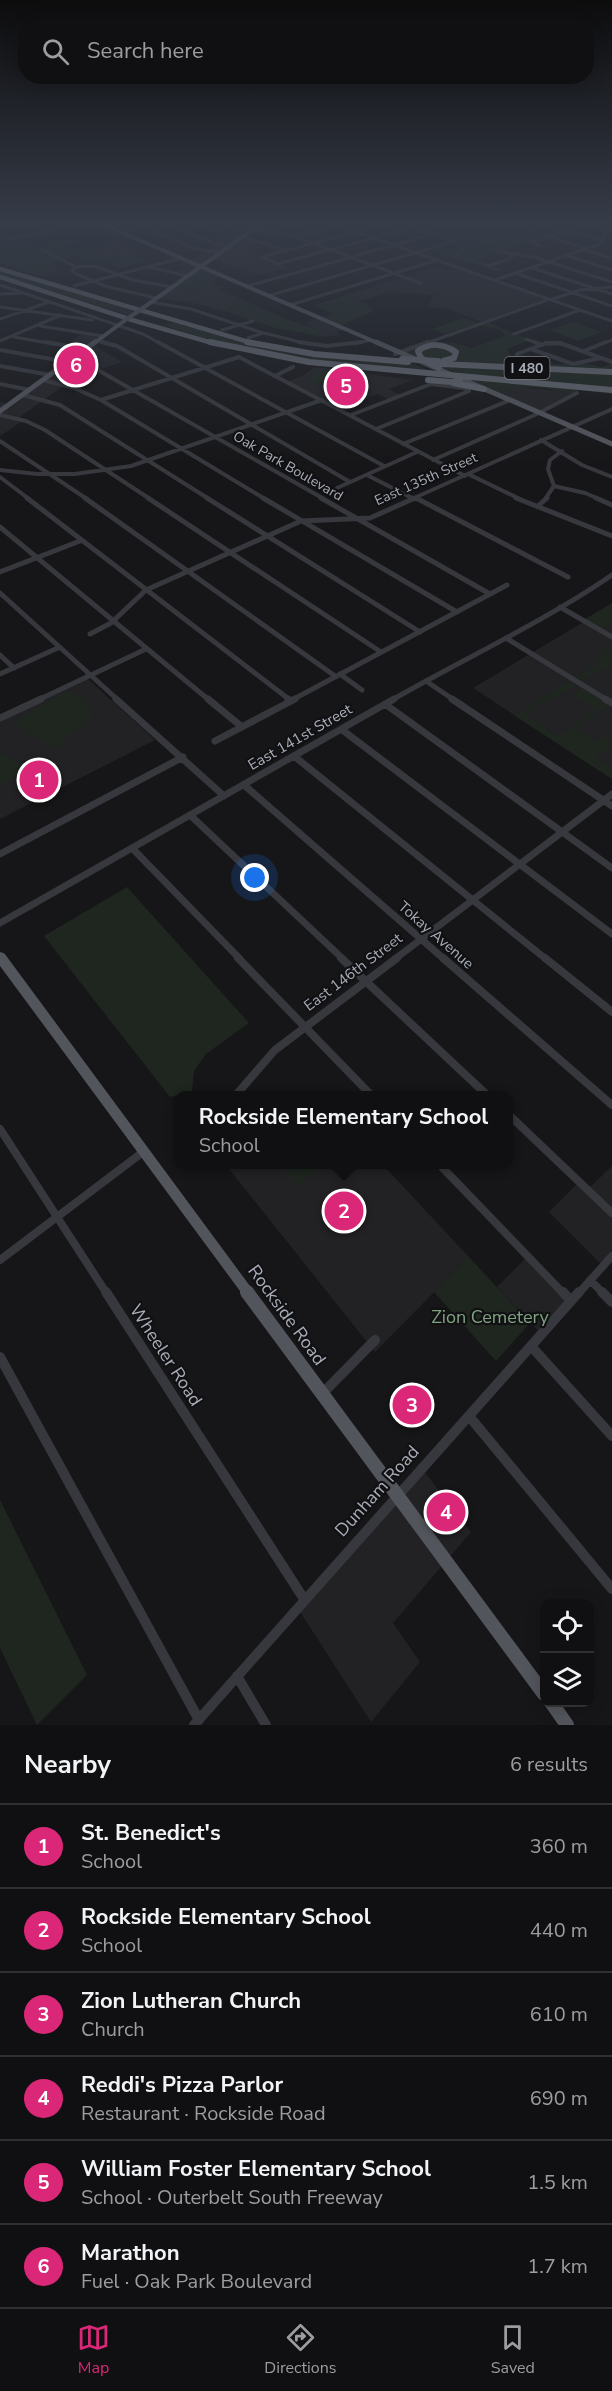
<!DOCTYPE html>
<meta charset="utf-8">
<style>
body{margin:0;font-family:"Nunito Sans",sans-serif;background:#1e1e20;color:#f1f3f6}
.controls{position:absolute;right:18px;bottom:18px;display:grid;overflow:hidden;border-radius:12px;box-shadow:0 3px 15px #0003}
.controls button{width:54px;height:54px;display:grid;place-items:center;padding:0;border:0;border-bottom:2px solid #303032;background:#101012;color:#f1f3f6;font:30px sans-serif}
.you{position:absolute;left:255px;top:878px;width:21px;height:21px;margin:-15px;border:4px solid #fff;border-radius:50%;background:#1a73e8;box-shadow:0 0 0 9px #1a73e833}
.badge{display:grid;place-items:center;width:39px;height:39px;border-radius:50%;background:#db2777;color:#fff;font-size:20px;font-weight:700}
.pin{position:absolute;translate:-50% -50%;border:3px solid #fff;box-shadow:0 2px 6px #0006}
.popup{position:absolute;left:174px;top:1091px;width:339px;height:78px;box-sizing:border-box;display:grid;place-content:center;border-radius:12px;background:#101012;filter:drop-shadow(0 2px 4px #0005);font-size:20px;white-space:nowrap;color:#9c9d9f}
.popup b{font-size:22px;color:#f1f3f6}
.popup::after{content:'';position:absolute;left:50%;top:100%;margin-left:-12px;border:12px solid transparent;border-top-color:#101012}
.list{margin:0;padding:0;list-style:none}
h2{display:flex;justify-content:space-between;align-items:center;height:78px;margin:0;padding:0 24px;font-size:26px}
h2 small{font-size:20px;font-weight:400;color:#9c9d9f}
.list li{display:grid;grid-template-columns:39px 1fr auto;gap:18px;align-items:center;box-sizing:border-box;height:84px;padding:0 24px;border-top:2px solid #303032}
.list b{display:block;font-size:22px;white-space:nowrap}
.list p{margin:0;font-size:20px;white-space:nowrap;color:#9c9d9f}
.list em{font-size:20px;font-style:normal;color:#9c9d9f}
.icon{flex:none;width:33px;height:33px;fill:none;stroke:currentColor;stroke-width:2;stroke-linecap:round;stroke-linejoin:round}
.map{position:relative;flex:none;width:612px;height:1725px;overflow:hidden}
.search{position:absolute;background:#101012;box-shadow:0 3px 15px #0003;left:18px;right:18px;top:18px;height:66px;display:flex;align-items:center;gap:15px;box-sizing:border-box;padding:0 21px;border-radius:24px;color:#9c9d9f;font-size:22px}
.sheet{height:582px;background:#101012}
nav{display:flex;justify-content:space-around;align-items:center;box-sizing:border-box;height:84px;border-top:2px solid #303032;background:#101012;font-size:16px;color:#9c9d9f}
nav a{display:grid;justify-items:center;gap:3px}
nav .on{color:#db2777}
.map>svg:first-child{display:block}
</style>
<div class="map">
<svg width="612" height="1725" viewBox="0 0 612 1725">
<rect width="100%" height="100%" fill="#161618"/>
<path fill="#222225" d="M244,223H280L277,225L280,226L263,234L249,232L243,237L258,240L251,243L254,245L247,251L290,268L258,275L212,259L202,266L220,275L213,278L216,280L212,283L225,287L219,289L246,301L224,311L188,302L158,298L187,276L174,274L182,268L177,265L178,264L196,257L217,244L214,243L222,241L217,238L229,233Z
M145,242L148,243L128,248L141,255L126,258L118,255L106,258L95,253L96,250L118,244L124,247Z
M437,267L448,271L458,268L545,299L482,322L448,309L427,307L434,295L388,292L361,301L346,295Z
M321,318L346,329L337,332L340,335L324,337L317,332L319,330L304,323Z
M83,333L107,337L95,346L122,362L95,371L88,367L78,370L81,373L20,417L24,420L0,436V402L9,404L84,348L66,345Z
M315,367L413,380L389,389L402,396L390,400L377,394L338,409L287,382L302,376Z
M513,387L561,391L574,396L538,412L496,394Z
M612,605V779L473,688Z
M87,678L155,740L0,819V720Z
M225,1164L383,1165L469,1257L375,1352Z
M612,1166V1256L603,1266L549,1212L580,1181L588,1189Z
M528,1256L571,1301L542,1335L497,1287Z
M420,1466L471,1532L393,1623L420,1662L371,1722L297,1607Z"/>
<path fill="#1e261f" d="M428,223H590L487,254L480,260L502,270L498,271L438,253L465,244L415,228Z
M71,239L77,241L53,249L68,253L109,243L114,245L96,250L95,253C114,262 133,251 152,260L119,268L106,262L88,261L75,255L50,263L58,269C45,284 16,268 0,263V242L43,246Z
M0,270L135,311L129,315L0,275Z
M216,274L219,276L213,279L216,280L198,291L190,288L188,290L180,289L183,287L179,285L193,275L205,277Z
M346,295L363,303L366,302L373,311L340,326L321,318L333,314L314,305Z
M246,301L286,319L320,330L318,332L324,337L276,328L224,311Z
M464,318L478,323L445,334L432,329Z
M487,322L530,340L507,349L511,356L519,353C527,356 537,362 546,363C565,366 584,361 602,367L612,363V370L417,360L401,352C428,343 443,337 471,348L505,336L501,330L478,325Z
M573,322L601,332L578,341L550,330Z
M173,323L272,349L414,364L429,371L303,359L214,341L163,325Z
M442,367L612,374V388L458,374Z
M328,370L349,380V381L324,389L307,380L314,373Z
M466,379L612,392V394L578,390L574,396C552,387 521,384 499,393Z
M612,603V620L610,625L602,629L585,619Z
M612,647V670L601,669L583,681L576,677L599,662L594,659Z
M568,681L576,686L541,704L539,703L524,714L557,736L594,710L572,695L583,688L608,703V706L574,729L594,741L603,735L612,741V745L595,757L612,769V779L515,716Z
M65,691C80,696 90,700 93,717L77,731L53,748L15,723L18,719Z
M0,753L17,760L23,771L0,787Z
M127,887L249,1023L206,1054L194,1071L192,1092L170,1097L44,936Z
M279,1165H322L298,1186Z
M469,1257L530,1323L496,1361L434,1292Z
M0,1500L87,1675L37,1725L0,1648Z"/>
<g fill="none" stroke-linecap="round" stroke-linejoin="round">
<path stroke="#2c353c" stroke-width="1.5" d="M483,241L519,238L538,228L539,225L535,223
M480,243L458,251L456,254L500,271"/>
<path stroke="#37383d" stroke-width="3" d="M163,223L214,243L230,246
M198,223L217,231
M241,223L258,225
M291,223L317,231
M330,223L612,321
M400,223L455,241
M106,225L117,223
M144,227L193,248L221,253
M254,228L297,237L420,283
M122,232L164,223
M298,236L340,226
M547,236L588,249
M242,237L287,250
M4,240L86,223
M530,241L568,230L602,240
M530,241L541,246
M42,250L76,267L94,266L133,280L172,287
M585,250L612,258
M496,251L534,257L612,282
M568,256L612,270
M262,257L278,264L428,223
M262,257L389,223
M488,266L509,259L516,253
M76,267L72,270L74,273L105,286L156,298
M148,267L188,276
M532,268L612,294
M515,273L612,306
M495,280L600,244L611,223
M0,285L143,334L161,344
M74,286L182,258
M248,286L434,234
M0,294L23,293
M268,296L455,241
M553,299L580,290L612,287
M151,302L191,309L260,332L308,344
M290,305L438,260
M0,307L92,320
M0,319L49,302
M40,326L103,336
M222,330L253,321
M514,334L580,310
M14,337L54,344
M248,338L263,333
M526,339L539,344
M0,341L61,315
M97,341L108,344
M354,344L371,340
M424,344L550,299
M544,344H562
M602,344L612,340"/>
<path stroke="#37383d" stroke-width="4" d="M45,342L86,349
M102,342L117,346L350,482
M158,342L384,466
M299,342L327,346L361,342
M535,342L542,345
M531,349L573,364L601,358
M0,350L68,362
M584,351L606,342
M395,354L428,342
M517,354L546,343H560L612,362
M75,357L324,499
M0,366L50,375
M275,376L293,367
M43,380L74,388L101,400L265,499
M0,384L30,390
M23,395L60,405L209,499
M101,400L239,357L465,476
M0,415L26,421L45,430L150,499
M351,415L431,384L464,388L469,391
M376,429L469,391
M541,440L582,465L612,477
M0,441L87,499
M403,444L510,400
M433,460L537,414L577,393
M0,470L37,474H75L131,466L322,400
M468,474L520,499
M367,475L414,499
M0,477L29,499
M554,486L585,493L599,499
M337,488L417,452
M416,498L418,499
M412,499L612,409
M545,499L554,486L548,469L550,460L562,451"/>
<path stroke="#37383d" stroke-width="5" d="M27,498L290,700
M85,498L335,676
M148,498L381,652
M207,498L420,632
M263,498L457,612
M321,498L490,594
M412,498L414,499
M416,498L568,577
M516,498L612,536
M596,498L612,505
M538,506L547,498
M0,527L209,700
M0,572L80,541
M0,593L118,700
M560,607L612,637
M90,634L111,623L146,590L301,521L370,518L415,498
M506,638L607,700
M0,655L14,668
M0,674L60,647
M340,674L362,690
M426,681L454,700
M38,700L146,649
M292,700L507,585
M392,700C465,658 542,623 612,575"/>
<path stroke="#37383d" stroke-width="7" d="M116,699L224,796
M208,699L242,727
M288,699L291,701
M452,699L612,806
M605,699L612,703
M385,704L612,868
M0,718L41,699
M341,729L612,934
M215,741L295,699
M294,756L546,959
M244,785L444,959
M190,815L343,959
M132,848L240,959
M0,854L183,757
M0,923L394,699
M395,959L612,794"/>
<path stroke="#37383d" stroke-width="8" d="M238,958L372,1096
M341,958L488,1096
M443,958L612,1105
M545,958L612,1012
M235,1096L275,1050L397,958
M509,1115L612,1213
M0,1129L107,1294
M439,1164L564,1294
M0,1260L143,1152
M590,1280L604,1294
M578,1294L612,1256"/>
<path stroke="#37383d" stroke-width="10" d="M106,1292L304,1599
M563,1292L571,1301
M602,1292L612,1302
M531,1346L612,1436
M0,1357L199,1720
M321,1395L375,1340
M469,1416L612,1589
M237,1676L266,1725
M194,1725L579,1292"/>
<path stroke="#53555c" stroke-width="4" d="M100,223L380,344
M143,308L262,223
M93,344L124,321"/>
<path stroke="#53555c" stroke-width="5" d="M376,342L612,444
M0,411L95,342"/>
<path stroke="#53555c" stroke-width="9" d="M0,957L2,959"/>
<path stroke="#53555c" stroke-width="11" d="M1,958L249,1294"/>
<path stroke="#53555c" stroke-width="14" d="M247,1292L544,1694
M551,1702L567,1725"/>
<path stroke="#63666e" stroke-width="4.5" d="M0,269L256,344
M0,277L132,320L216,344"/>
<path stroke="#63666e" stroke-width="6" d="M210,342L309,362L438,374
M247,342L314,354L408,362
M442,364L612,372
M439,368L421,358L418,351C430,342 444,344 456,352L454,358L443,361
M471,377L612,390
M428,380L452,382L460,380L459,377
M453,383L484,389"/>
<path stroke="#53555c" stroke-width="4" d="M124,321L143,308"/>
<path stroke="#63666e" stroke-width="6" d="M402,359L438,361
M438,374L471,377"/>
</g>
<linearGradient id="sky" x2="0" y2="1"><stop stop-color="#0c0c0d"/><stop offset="0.48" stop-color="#363c48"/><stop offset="1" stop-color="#363c48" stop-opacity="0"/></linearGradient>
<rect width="612" height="464" fill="url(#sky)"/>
<g text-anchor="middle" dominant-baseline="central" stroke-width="4.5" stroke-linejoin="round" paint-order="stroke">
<rect fill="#111113" stroke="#7b7e86" stroke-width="1.5" x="504.5" y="357" width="45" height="22" rx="4.5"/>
<g font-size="14" font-weight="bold" fill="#a8adb8">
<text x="527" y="368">I 480</text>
</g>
<g font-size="14" fill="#a8adb8" stroke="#111113">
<text transform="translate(288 466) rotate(30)">Oak Park Boulevard</text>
<text transform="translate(426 479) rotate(-24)">East 135th Street</text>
</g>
<g font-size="15" fill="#a8adb8" stroke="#111113">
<text transform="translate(300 737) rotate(-30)">East 141st Street</text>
<text transform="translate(436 935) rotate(41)">Tokay Avenue</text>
<text transform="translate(353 972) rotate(-37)">East 146th Street</text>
</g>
<g font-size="18" fill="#a8adb8" stroke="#111113">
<text transform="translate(287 1315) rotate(54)">Rockside Road</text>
<text transform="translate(166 1355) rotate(57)">Wheeler Road</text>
<text transform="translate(377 1491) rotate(-48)">Dunham Road</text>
</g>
<g font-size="18" fill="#7fa381" stroke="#111113">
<text x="490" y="1317">Zion Cemetery</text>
</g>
</g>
</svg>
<div class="controls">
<button><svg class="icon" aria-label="locate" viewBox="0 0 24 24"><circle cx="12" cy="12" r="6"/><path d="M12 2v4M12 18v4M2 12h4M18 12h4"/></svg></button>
<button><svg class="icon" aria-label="layers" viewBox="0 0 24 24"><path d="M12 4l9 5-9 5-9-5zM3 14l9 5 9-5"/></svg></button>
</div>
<div class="you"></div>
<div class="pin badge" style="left:39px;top:780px">1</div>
<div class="pin badge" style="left:344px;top:1211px">2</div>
<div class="popup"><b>Rockside Elementary School</b>School</div>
<div class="pin badge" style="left:412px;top:1405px">3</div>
<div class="pin badge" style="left:446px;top:1512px">4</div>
<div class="pin badge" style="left:346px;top:386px">5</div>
<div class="pin badge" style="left:76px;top:365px">6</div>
<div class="search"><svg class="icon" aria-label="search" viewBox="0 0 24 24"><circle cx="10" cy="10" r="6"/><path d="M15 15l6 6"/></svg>Search here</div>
</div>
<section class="sheet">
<h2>Nearby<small>6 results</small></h2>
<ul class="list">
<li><span class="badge">1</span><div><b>St. Benedict's</b><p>School</p></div><em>360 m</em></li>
<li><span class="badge">2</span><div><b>Rockside Elementary School</b><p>School</p></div><em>440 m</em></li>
<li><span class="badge">3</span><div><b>Zion Lutheran Church</b><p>Church</p></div><em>610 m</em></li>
<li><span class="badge">4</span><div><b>Reddi's Pizza Parlor</b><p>Restaurant · Rockside Road</p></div><em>690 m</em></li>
<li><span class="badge">5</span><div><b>William Foster Elementary School</b><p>School · Outerbelt South Freeway</p></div><em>1.5 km</em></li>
<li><span class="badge">6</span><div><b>Marathon</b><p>Fuel · Oak Park Boulevard</p></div><em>1.7 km</em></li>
</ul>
</section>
<nav>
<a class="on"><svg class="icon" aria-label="map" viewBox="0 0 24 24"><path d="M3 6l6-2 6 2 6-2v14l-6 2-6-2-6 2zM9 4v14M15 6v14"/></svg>Map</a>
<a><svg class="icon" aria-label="directions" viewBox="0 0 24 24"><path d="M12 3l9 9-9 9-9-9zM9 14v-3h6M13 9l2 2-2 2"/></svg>Directions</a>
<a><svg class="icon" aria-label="saved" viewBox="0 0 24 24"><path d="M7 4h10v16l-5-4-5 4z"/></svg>Saved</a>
</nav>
